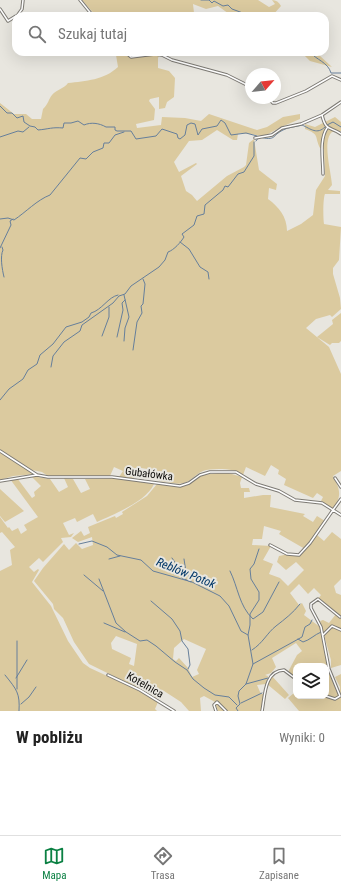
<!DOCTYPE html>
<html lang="pl">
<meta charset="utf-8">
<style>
body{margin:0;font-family:"Roboto Condensed",sans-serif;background:#f2f2f2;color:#222}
.controls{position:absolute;right:12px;bottom:12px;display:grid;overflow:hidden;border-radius:8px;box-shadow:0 4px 16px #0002}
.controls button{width:36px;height:36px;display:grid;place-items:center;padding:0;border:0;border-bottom:1px solid #e0e0e0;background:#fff;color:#222;font:20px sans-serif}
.compass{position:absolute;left:245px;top:68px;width:36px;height:36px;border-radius:50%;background:#fff;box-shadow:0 4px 16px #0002;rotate:62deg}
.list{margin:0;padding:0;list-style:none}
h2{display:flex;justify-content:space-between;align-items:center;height:52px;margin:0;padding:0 16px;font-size:17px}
h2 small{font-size:13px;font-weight:400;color:#767676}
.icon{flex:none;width:22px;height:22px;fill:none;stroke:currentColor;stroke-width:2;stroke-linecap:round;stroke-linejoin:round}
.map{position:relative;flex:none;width:341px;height:711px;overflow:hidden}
.search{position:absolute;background:#fff;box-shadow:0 4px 16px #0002;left:12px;right:12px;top:12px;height:44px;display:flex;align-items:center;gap:10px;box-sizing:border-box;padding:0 14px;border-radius:12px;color:#767676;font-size:15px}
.sheet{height:124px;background:#fff}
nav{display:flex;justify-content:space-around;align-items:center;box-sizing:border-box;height:56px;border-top:1px solid #e0e0e0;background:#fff;font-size:11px;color:#767676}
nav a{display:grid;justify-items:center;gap:2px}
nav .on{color:#0b8043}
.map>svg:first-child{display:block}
</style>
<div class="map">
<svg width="341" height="711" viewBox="0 0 341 711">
<rect width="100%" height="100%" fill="#e8e6df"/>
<path fill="#dbca9f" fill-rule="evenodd" d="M82,0H258L269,7L275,4L272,0C276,0 279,2 281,6L272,16H232L218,6L206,9L193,4L194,13L198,16H96Z
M125,52H161L158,58V68L169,71L175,78L174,97L167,102L165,108L159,109V97L150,99L149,101L155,109L154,120L136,124L137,128L161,125L162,117L185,118L201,121L209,114L257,130L267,127L283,117L300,114V119L279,128L268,134L263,136L241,133L238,134L237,140H233L217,130L202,140L189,141L174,162L179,172L196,163L197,164L181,176L186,191L192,195L197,201L227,176L244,167L246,165L249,143L254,139L259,170L277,184L276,190L269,188L268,199C279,207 287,217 287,231L301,224L313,215L316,190L325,176L324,149L320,148C314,135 320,135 305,129V124L315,127L335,117L341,122V131L332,132C322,141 331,171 332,185L328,190L340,191V194H325C323,198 323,218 324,224L341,227L339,260L333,268V274L340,298L341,309L332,317L330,315L316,319L306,328L329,347L341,374V471L333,476C341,491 341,495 334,510L321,501L323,497L317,493L313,498L284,485L286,479L278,474L279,470L271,465L265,476L246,467L243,475C236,468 212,468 203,471C196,474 191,481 184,483C176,485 167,482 159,481L154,470L141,468L139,474H135L134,479L119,477L123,471L114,467L110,476H48L42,472L32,470L0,450V103L14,114H26L32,119H41L43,109C49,103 48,100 52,95C57,89 64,89 68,83C86,81 104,80 118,67L116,55Z
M293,52H320L319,55L332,67L310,61L304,55Z
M341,313V341L339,343H332L330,345L317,337L333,324L332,320Z
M0,452L35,474L13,476L0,480Z
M225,472L242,477L240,483L241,488H249L250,492H244V498L263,495H271L270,507L305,514L303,516L313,522L317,516L325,521L305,549L279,534L281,531L264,526L262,539H253L252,545L271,546L263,560L273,564L269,574L280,578L288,586L304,570L296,562L286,570L277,562L279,556L289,554L299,555L317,535L324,541L332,532L341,539V579L334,586L336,593L341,595V617L318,599L321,595L314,588L308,594L299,584L290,593L299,605L302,603L306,611L304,615L320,627L328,669L339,697L335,698L326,695V666H296V678L288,672L297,655L302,651L296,643L272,658L276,667L271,673L265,675L268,676L266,684L257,685L260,692L264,695L262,711H218L215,702L204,696L200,698L201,711H189L181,702L164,691L157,699L144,691L89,664L74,642L63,618L54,609L53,604L34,581L43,568L64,544L69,550L76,543L82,549L93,545L92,537L78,542L72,538L81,531L84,536L90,533L88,527L115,516L116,518L123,514L122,512L147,496L157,484L181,487L203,475ZM116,636L137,644L134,666L129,664L131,658L112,649L111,643ZM184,639L206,649L197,670L199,674L192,677L188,668L179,658L176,661L173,659L174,648Z
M31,476L50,479L59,492L68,487L64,478L73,479L81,493L90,489L85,479L115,478L154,484C146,502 114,514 97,522L93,514L77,522L75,518L63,523L69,535L74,533L71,537L61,538L63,542L43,562L39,558L29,567L34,572L38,569L39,570L32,582L51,606L68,641L83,663L90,668L144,693L158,702L155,709L157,711H0V571L12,565L10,550L15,547L2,532L0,533V517L8,528L9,527L12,531L18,528L21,534L27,530L24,525L38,517L10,479L17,478L32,498L35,496L34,492L41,486Z
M0,489L24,511L5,522L0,516Z
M336,614L341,618V665L331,668V660L320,621L323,620L329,623Z
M341,674V711H299L288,698L294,693L299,699L303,696H325L338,699L340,697V687L335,677Z
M272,676L289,695L285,699L267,684Z"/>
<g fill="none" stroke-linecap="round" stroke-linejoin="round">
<path stroke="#667f9b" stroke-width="1" d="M201,0H209L212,3L214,1L223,6L228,5L232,9L251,16
M310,52C316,60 328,62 331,73H341
M0,106L7,113H12L17,118L23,116L24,122L30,126L35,127L38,130C49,129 52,127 63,128L64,123H71L78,121L84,125C91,122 99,123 106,127H115V130L117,131H131L136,139L156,136L162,129L177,134L178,138L180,139L185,135L187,125L191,123L195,124L198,135L202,129L217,126L221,120L225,123L231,135L246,133L257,136
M327,125L333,122L341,127
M0,137L18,131L23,132L29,127
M256,141L259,137C277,141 271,136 283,130C288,127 296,127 302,125C311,129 317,135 325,127
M0,219L8,218L14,220C26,212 37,200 50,195L80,158L86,159L93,152L103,148L104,143H109L115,135L124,132
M180,242L189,249L200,267L208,272L209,279
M2,247L3,250C0,256 2,269 4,277
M0,248L11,225L10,221L13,219
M124,295L129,317L125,328L124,341
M102,336L109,317V307
M117,337L123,310L122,303L125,300
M133,350L137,322L142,313L141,306L143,304L145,284L143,279
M51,367L53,356L64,342L80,331L82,325L113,303L119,296L125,294L131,286L159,267L165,260L168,252C174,250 181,242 184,237L182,234L194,225L197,216L204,214L205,205L223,190L225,186L228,187L238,174L244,172L254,156V142
M0,400L9,389L23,379L28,370L37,364L40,355L53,344L66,327L82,322L89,317L91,313C102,310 108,297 118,295
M79,544L92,541L107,547L117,555L141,560L153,571L192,582L220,596L229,606L241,631L248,635
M172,558L179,568L182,578L191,582
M109,559L120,556
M184,559L186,572L191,581
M230,571C238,587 239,606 253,619L263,612L279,582
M84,575L103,591
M99,579L116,623L126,632L140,641L147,640L156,646L175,662L187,670L193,679L204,688L215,695L229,697L237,705
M151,601L172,619L180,631L182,641L188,649L190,665L188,669
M104,623L125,632
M298,639L303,642C310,640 314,635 321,632
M252,650C263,643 267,633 276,626C285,619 293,613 300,604
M253,664L302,637L305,627L310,624L312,620
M5,675C17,690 20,693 19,711
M16,678L27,660
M246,684L268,678
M17,689V641
M241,703L262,693
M21,704L29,697L36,687
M238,711L236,708L240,704L238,696L239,691L246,684L253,664L248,635L250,625V614L259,600V592L251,579L250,569L254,564L259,549"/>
<g stroke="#7d7a74" stroke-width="3.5">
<path id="street" d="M80,0L93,16
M0,9L8,21L16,16
M17,16L22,9L23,0
M125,52L131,57L155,54L162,55L172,60L227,75L251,87
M268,98L273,103H276L306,91L332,76L341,80
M322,115C326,132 330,126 341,134
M255,138L272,135L282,128L301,124L322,115L341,102
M323,174C323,159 319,140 327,128
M0,451L37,475
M335,478L341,487
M0,481L37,475L48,477H112L180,486L189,483L200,475L210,472H236L256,484L279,491L295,500L322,503L341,515
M333,510L341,499
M270,545L287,554L299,555L310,543L333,510
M323,635L332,626L341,630
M108,675L140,690L174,711
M326,696L335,699L340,696L329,669L321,627L311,608V604L318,599L340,617
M216,711L214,705L217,702L226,711
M262,711C265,696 264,671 284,670L296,679"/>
</g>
<use href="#street" stroke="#fff" stroke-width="1.5"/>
</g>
<g text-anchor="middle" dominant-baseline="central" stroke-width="4" stroke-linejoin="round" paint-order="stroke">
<g font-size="11" fill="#0c0b09" stroke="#e8e6df">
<text transform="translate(149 474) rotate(7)">Gubałówka</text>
<text transform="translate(145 685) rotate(30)">Kotelnica</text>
</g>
<g font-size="12" font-style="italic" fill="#003668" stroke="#e8e6df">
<text transform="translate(186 573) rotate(22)">Reblów Potok</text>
</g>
</g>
</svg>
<div class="controls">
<button><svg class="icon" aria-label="layers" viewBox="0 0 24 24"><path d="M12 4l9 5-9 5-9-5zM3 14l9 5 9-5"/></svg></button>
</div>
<svg class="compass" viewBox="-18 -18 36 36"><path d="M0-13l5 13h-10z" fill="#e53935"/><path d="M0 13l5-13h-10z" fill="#767676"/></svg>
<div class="search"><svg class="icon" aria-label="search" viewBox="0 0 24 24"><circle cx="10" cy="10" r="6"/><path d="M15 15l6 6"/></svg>Szukaj tutaj</div>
</div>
<section class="sheet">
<h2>W pobliżu<small>Wyniki: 0</small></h2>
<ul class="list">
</ul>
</section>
<nav>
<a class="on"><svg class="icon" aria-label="map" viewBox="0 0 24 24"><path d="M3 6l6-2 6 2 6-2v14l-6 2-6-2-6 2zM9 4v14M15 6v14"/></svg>Mapa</a>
<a><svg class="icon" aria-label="directions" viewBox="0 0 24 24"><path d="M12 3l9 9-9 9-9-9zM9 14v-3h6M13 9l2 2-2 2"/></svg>Trasa</a>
<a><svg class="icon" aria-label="saved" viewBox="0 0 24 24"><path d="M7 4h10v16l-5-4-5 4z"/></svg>Zapisane</a>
</nav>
